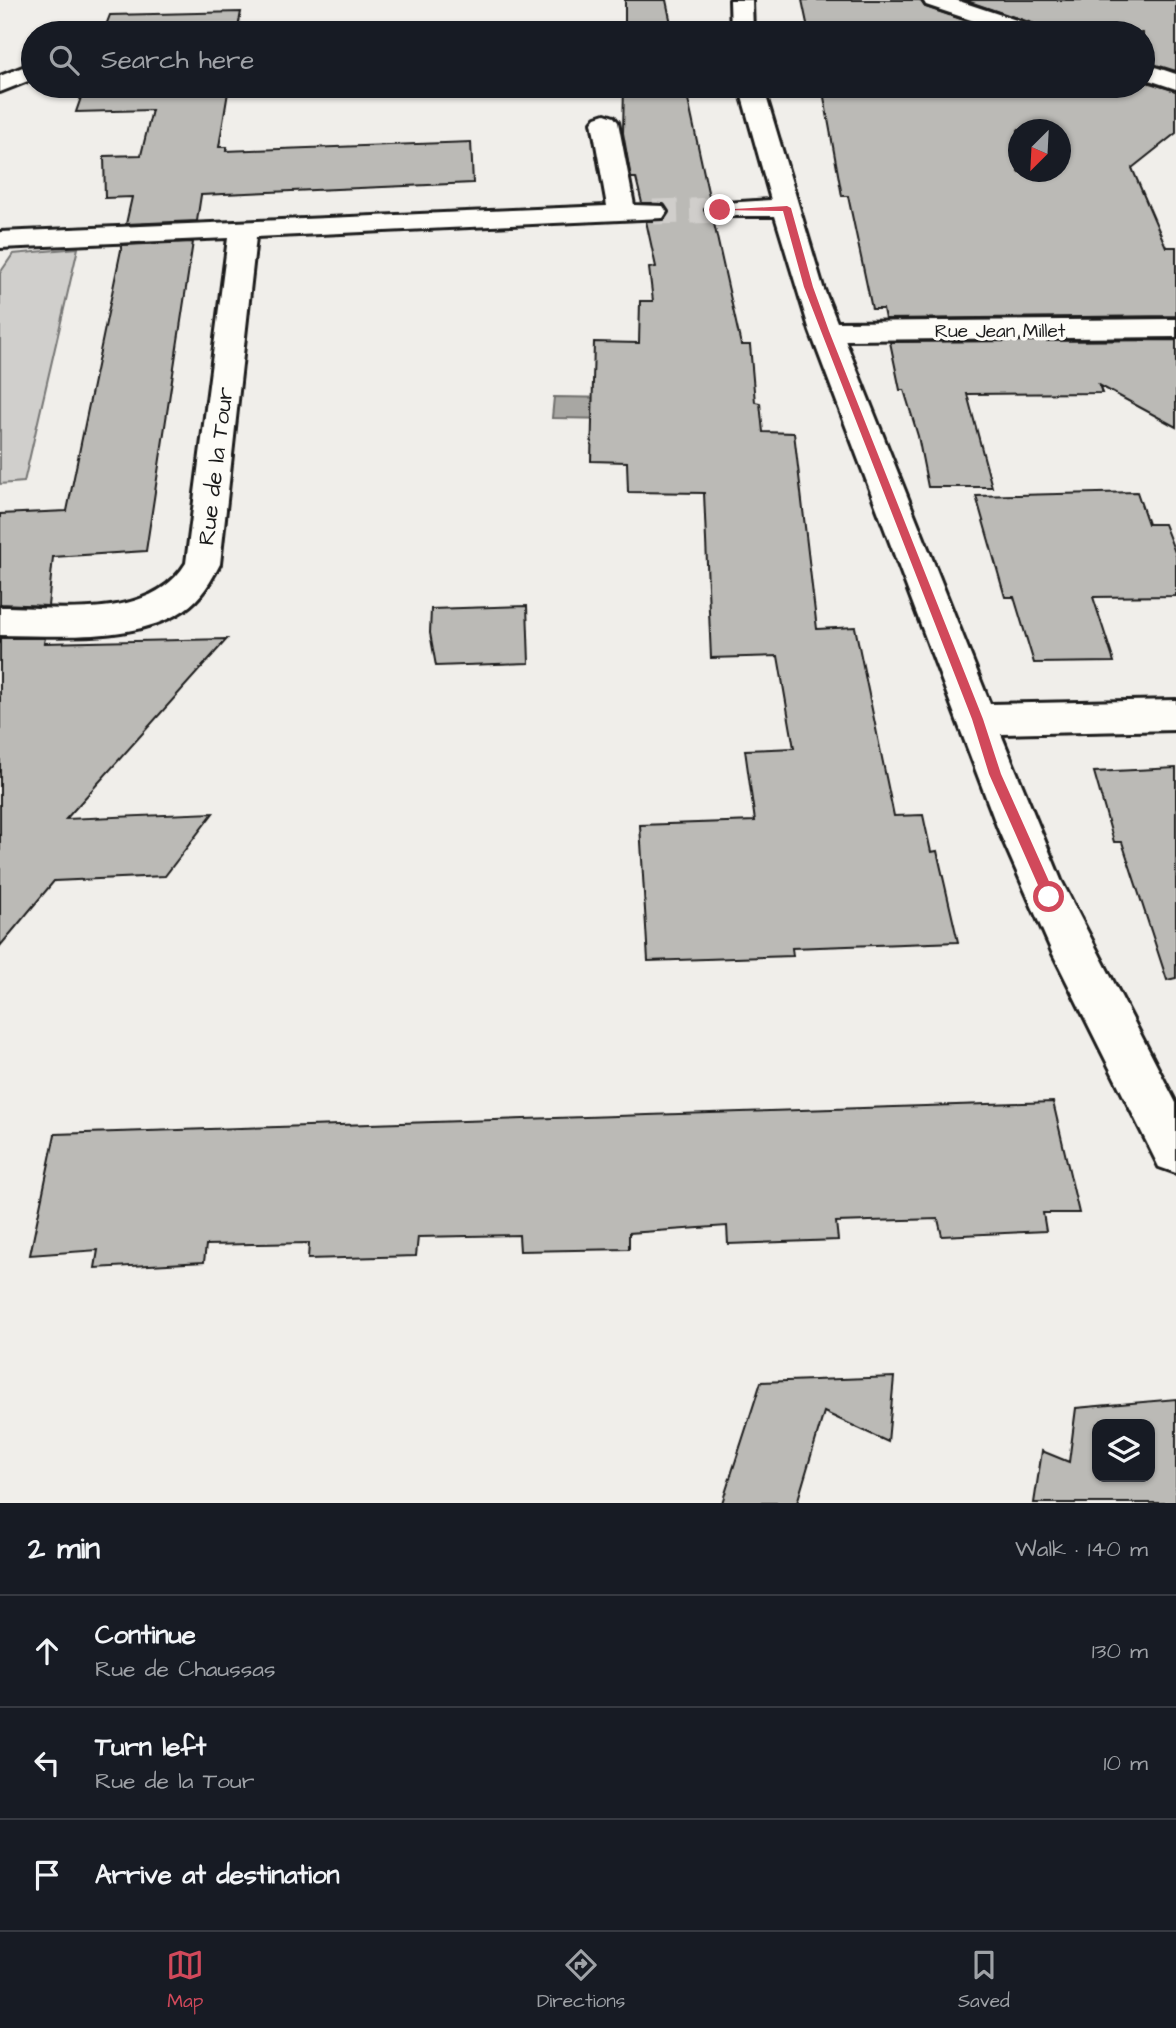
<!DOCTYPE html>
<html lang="en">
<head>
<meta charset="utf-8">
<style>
  body { margin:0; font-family:"Architects Daughter",sans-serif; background:#20242c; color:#f1f3f6 }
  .controls { position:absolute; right:21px; bottom:21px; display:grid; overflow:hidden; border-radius:14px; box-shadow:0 2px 5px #0004 }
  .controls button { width:63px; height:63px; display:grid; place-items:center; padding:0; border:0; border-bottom:2px solid #363941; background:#171b24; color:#f1f3f6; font:35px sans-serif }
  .compass { position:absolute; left:1008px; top:119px; width:63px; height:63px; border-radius:50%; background:#171b24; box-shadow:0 2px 5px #0004; rotate:204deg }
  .stop { position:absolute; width:21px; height:21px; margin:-16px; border:5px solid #d1495b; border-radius:50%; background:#fff }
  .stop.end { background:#d1495b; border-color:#fff; box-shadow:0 2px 7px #0008 }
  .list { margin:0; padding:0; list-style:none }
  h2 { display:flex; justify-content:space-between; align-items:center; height:91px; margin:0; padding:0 28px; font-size:30px }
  h2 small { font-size:23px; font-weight:400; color:#9ea1a6 }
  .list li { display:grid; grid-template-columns:46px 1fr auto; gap:21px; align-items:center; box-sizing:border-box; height:112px; padding:0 28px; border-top:2px solid #363941 }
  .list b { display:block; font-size:26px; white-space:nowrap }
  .list p { margin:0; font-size:23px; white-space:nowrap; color:#9ea1a6 }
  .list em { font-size:23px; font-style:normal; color:#9ea1a6 }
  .icon { flex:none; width:38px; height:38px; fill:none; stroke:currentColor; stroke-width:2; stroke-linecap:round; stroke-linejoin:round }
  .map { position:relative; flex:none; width:1176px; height:1503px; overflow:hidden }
  .search { position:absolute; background:#171b24; box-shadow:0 2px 5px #0004; left:21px; right:21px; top:21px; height:77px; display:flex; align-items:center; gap:18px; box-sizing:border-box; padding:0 24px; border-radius:38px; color:#9ea1a6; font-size:26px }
  .sheet { height:427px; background:#171b24 }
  nav { display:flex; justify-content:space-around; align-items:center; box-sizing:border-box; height:98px; border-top:2px solid #363941; background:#171b24; font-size:19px; color:#9ea1a6 }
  nav a { display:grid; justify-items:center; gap:4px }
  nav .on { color:#d1495b }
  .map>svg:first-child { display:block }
  .green { fill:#d0cfcc; stroke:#767674; stroke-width:2 }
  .water { fill:#a8a7a3; stroke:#706f6d; stroke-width:2 }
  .building { fill:#bbbab6; stroke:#1c1c1c; stroke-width:2; fill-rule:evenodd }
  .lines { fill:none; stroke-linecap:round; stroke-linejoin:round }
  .minor-tunnel { stroke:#d0cecb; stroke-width:25; stroke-dasharray:25 12; stroke-linecap:butt }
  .minor-casing { stroke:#1c1c1c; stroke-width:6 }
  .minor { fill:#fdfcf7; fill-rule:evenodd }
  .route { fill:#d1495b }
  .labels { text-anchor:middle; stroke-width:7; stroke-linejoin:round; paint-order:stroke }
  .far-street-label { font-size:19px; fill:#1c1c1c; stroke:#fdfcf7 }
  .street-label { font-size:23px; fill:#1c1c1c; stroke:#fdfcf7 }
</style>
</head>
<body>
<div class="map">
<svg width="1176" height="1503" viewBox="0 0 1176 1503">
  <rect width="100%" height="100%" fill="#f0eeea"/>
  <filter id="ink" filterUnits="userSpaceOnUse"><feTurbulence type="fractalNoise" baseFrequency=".0143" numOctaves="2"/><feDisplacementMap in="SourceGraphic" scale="14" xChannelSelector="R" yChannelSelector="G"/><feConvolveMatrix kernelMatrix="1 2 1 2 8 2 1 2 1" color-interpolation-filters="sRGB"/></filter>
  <g filter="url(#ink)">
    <path class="green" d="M78,248l-54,234 -24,2v-211l13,-19z"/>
    <path class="water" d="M554,397l65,1v21l-67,-1z"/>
    <path class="building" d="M625,0h41l7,33h-48z
      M802,0h118l5,7 77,26h-193z
      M964,0h212v71l-33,-10v-28h-96l-6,-7z
      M241,12l-4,21h-134l7,-18z
      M1143,81l33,10v42l-44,35 34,79h10v69l-291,3 -2,-10h-11l-24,-113h-6l-20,-110h321zM1018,130h42v42h-42z
      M85,86h144l-10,61h8l-1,4 245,-9 2,41 -272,12 -4,26 -71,3 6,-27 -27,1 -1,-42 37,-1 11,-45 -76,2z
      M624,86h61l25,115 -6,10 9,8 28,126h9l5,57 5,1 3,29 31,1 23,196 38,-2 39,189 29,-1 8,37 6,-1 21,91 -166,6 1,8 -145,5 -8,-136 115,-4 -10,-71 49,-2 -16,-92 -67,2 -7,-165 -76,-1 -1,-30 -36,-1 3,-119 45,1 1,-42h13l-4,-33 7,-1 -10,-46h17l6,-8 -6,-10h-21l-6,-25h-5l-8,-45z
      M193,242l-47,309 -93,6 -5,49 -48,-2v-90l67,-3 55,-266z
      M1176,340v87l-77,-42 3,8 -135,1 25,93h-64l-10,-51 -14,-46h-4l-10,-48z
      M1137,492l11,32h16l12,31v41l-83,1 21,65 -80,1 -20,-66h-9l-29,-101z
      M527,606l2,57 -93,3 -6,-33 1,-24z
      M0,638h45l-1,5 183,-4 -161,180 147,-6 -48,63 -111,5 -54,65z
      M1176,768v210l-9,2 -45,-138h-8l-20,-70z
      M1053,1102l26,111h-36l3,18 -104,5 -4,-17 -102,3 2,18 -110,4 -1,-18 -98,7v16l-109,2 -1,-16 -101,2 -2,19 -108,3 1,-16 -103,2 -2,17 -109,6 3,-18 -68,5 25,-121z
      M894,1377l-6,65 -64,-30 -27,91h-75l39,-121z
      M1176,1399v104h-142l8,-52 27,11 7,-54zM1097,1424h53v53h-53z"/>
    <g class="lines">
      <path class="minor-tunnel" d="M653,212l67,-2"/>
      <defs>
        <path id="minor" d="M730,0h22l1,33h-22z
          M923,0h33l84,28 4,5h-34l-84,-28z
          M33,63v16l-33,13v-16z
          M1143,63l33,11v15l-33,-11z
          M739,86h24l60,201 14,35 339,-3v18l-331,3 145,364 186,-4v30l-175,4 60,146 115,223v70l-17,-6 -107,-215 -54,-123 -188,-498 -35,-115h-65l-4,-6 4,-6 61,-4z
          M605,114l9,3 4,5 16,83 29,1 4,6 -4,6 -407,19 -36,327c-9,17 -19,35 -36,46 -51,33 -126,25 -184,25v-28c60,0 150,15 186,-44l42,-325 -228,10v-16l607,-26 -15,-84 4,-5z"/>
      </defs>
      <use href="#minor" class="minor-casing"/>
      <use href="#minor" class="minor"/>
    </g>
  </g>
  <path class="route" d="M787,206l4,2 22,79 16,44 154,388 18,55 55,123 -2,4h-9l-56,-127 -17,-55 -151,-388 -17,-44 -21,-76 -67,-1z"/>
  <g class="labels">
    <g class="far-street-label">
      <text x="1000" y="337">Rue Jean Millet</text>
    </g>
    <g class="street-label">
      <text transform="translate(215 466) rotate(-83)" y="8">Rue de la Tour</text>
    </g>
  </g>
</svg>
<div class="controls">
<button><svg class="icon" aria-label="layers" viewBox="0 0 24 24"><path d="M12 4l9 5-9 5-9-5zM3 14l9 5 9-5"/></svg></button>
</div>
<svg class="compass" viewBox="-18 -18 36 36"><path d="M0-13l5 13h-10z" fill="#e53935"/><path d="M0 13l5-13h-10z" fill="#9ea1a6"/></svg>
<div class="stop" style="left:1049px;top:897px"></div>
<div class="stop end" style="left:720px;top:210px"></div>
<div class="search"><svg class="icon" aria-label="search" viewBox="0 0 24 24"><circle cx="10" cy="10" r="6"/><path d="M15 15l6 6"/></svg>Search here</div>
</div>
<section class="sheet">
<h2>2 min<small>Walk · 140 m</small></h2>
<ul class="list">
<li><svg class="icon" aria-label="ahead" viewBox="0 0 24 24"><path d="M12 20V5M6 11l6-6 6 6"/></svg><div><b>Continue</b><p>Rue de Chaussas</p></div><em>130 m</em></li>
<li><svg class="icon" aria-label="left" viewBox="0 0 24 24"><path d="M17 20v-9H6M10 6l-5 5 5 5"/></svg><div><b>Turn left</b><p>Rue de la Tour</p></div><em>10 m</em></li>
<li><svg class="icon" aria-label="arrive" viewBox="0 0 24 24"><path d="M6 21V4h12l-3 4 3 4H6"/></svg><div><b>Arrive at destination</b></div></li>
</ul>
</section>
<nav>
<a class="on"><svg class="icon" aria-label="map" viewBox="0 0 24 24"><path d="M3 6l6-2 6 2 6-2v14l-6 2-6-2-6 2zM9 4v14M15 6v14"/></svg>Map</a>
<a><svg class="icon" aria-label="directions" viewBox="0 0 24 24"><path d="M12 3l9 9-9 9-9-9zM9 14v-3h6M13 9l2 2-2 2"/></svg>Directions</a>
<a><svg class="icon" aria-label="saved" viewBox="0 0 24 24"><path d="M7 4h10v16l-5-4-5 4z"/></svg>Saved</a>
</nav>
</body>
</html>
